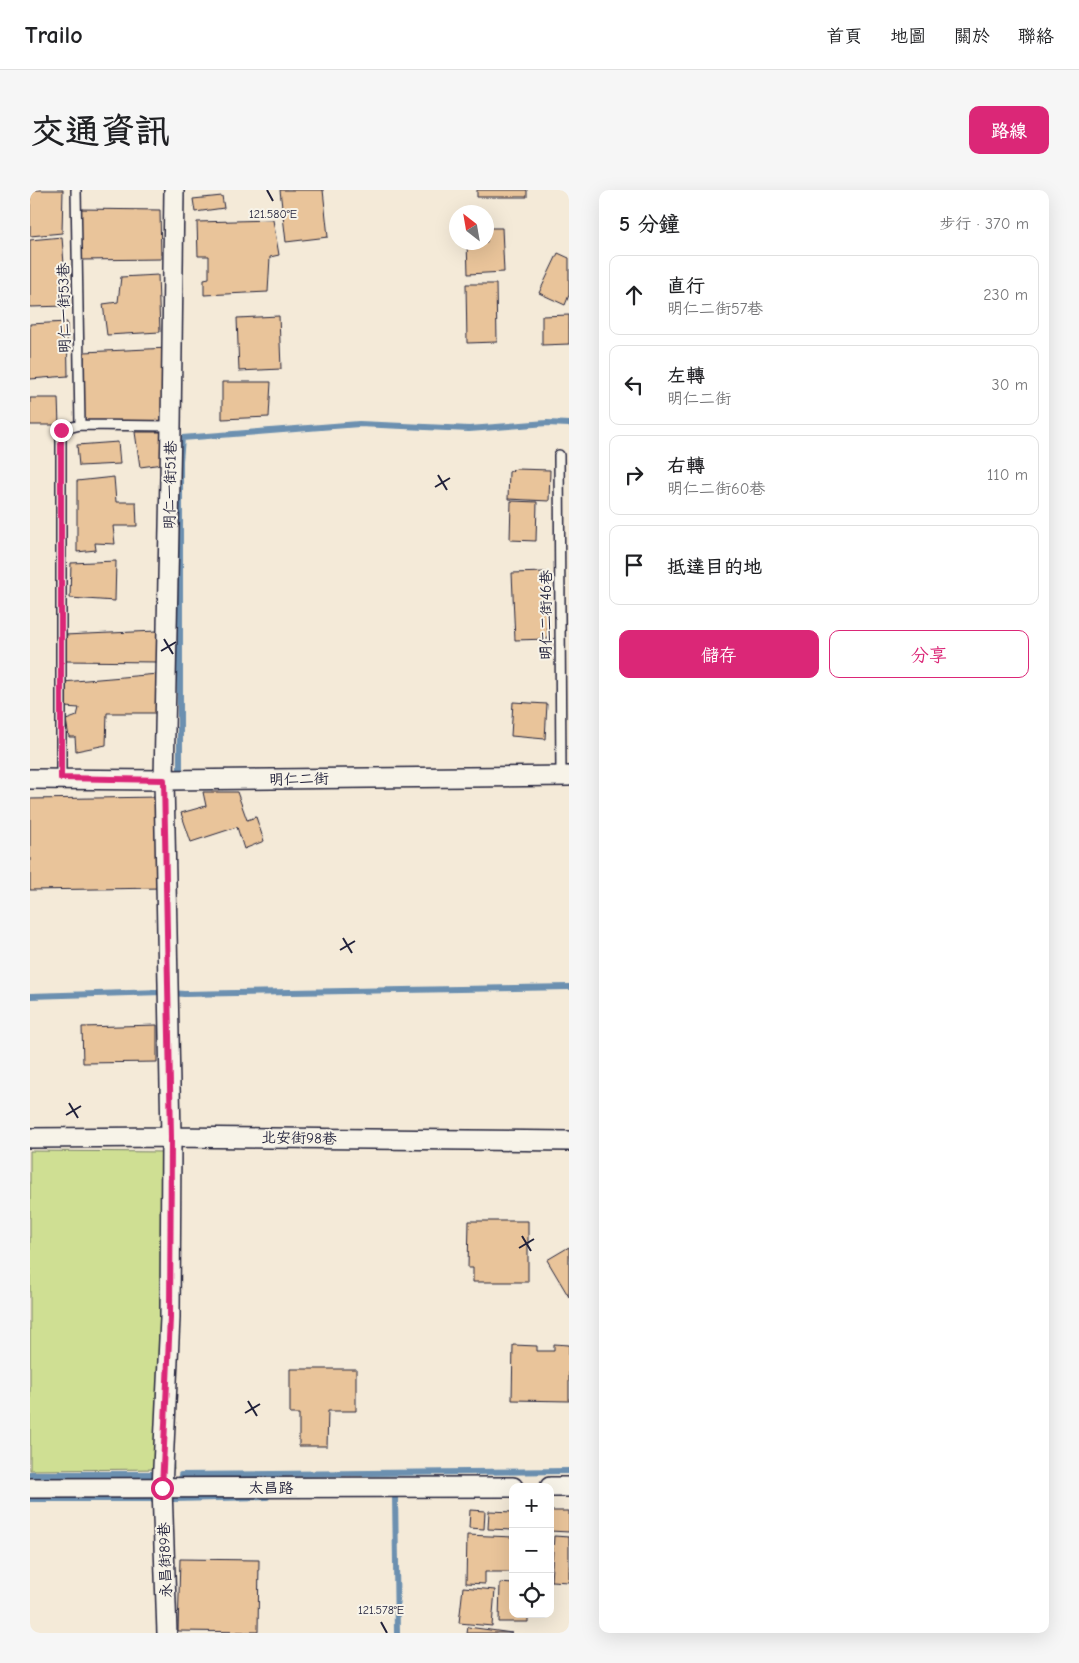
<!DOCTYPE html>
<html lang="zh-TW">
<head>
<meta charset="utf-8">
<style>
  body { margin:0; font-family:"Comic Neue","LXGW WenKai TC",sans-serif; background:#f6f6f6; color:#202124 }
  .controls { position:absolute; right:15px; bottom:15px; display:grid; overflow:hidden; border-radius:10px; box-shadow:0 5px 20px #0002 }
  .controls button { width:45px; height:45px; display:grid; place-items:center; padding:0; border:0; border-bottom:1px solid #e0e0e0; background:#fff; color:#202124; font:25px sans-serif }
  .compass { position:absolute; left:419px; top:15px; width:45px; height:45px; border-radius:50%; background:#fff; box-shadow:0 5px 20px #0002; rotate:329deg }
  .stop { position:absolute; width:15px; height:15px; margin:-11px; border:4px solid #db2777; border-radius:50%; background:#fff }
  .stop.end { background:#db2777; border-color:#fff; box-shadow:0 1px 5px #0008 }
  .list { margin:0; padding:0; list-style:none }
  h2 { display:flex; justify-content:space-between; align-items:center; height:65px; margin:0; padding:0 20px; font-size:21px }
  h2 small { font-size:16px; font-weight:400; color:#757577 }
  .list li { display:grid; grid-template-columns:32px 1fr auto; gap:15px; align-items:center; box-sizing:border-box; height:80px; margin:0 10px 10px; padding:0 10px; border:1px solid #e0e0e0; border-radius:10px }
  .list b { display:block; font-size:19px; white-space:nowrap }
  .list p { margin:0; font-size:16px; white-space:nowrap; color:#757577 }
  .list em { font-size:16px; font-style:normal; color:#757577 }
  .actions { display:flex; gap:10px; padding:15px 20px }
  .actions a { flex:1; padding:11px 0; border:1px solid #db2777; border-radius:10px; text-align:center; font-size:18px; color:#db2777 }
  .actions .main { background:#db2777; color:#fff }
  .icon { flex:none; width:28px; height:28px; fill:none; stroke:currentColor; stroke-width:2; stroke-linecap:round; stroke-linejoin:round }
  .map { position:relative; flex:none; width:539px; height:1443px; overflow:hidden; border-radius:10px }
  header { display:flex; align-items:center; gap:30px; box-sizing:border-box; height:70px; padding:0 25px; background:#fff; border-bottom:1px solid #e0e0e0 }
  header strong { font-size:24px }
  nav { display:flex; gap:28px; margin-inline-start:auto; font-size:18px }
  .intro { display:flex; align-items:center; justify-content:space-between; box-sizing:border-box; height:120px; padding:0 30px }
  h1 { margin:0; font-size:35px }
  .button { padding:12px 22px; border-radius:10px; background:#db2777; color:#fff; font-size:18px; font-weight:700 }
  main { display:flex; gap:30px; padding:0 30px }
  aside { flex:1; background:#fff; border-radius:10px; box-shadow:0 5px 20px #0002 }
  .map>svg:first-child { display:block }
  .green { fill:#cfdf93; stroke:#788067 }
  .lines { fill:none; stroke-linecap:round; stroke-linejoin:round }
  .stream { stroke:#6c90b0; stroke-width:6 }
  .building { fill:#e9c49a; stroke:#22223b }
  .lane-casing { stroke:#22223b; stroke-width:12 }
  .street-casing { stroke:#22223b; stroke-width:22 }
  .lane { stroke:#f7f3e8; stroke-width:9 }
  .street { stroke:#f7f3e8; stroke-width:19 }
  .route { stroke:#db2777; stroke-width:6 }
  .ticks { fill:none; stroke:#22223b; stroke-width:2 }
  .labels { text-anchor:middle; stroke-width:4; stroke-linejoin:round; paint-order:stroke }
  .street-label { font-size:15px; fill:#22223b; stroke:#f7f3e8 }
  .ticks-label { font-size:12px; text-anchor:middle; fill:#22223b; stroke:#f7f3e8; stroke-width:4; stroke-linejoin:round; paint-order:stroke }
</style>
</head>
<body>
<header>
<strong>Trailo</strong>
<nav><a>首頁</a><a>地圖</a><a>關於</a><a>聯絡</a></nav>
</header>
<div class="intro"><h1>交通資訊</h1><a class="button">路線</a></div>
<main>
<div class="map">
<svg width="539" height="1443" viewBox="0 0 539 1443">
  <rect width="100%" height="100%" fill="#f4ead8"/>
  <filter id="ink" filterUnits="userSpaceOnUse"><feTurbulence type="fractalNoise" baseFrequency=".02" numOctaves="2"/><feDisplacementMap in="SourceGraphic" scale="10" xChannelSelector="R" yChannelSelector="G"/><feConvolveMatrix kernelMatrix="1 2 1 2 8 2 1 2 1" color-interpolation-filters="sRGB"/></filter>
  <g filter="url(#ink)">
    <path class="green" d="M0,961l138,1 -3,179 9,138 -144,1z"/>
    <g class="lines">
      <path class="stream" d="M150,589v-318l2,-23 177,-14 110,5 78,-6 22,1
        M0,806l132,-4 22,2 385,-7
        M0,1284h123
        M151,1285l388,-4
        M0,1309h120
        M143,1309l94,-2
        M367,1443l-2,-139h5"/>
    </g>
    <path class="building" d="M0,0h33l-1,43 -32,3z
      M250,0h43l5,47 -42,5z
      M447,0h50v7h-50z
      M192,6l2,12 -29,4 -2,-13z
      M50,19l80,1 1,49 -81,1z
      M243,30l6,35 -9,2 -2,35 -64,3v-16l5,-1v-22h-11l-1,-34z
      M457,38h15l2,44 -36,2 -1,-32h20z
      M32,47l5,69 -37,1v-67z
      M528,63l11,5v37l-4,10 -26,-12z
      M128,85l2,57 -53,3 -4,-31 15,-2 3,-25z
      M436,94h30l1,58 -30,1z
      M539,125v29l-27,1v-29z
      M249,126l2,53 -42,2 -2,-53z
      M37,132l1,54 -38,3v-55z
      M139,158l-7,74 -80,1 2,-71z
      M192,192h49l-2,35 -47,2z
      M0,208h28l1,27h-29z
      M105,242h26l2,32 -23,3z
      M88,252l2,22 -41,2 -2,-21z
      M486,279l34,1 -1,31 -41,-2 1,-27z
      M84,287l2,25h20l1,24h-24l2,18 -20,-1 1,7 -19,2v-71z
      M481,311l26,1 -1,39 -26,-1z
      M86,371l-1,40 -45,-3 1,-35z
      M516,382l2,67 -33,1 -3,-67z
      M127,441v31l-93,-1v-26z
      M128,484l4,39h-55l-1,32 -30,6 -1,-14h-6l-3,-17 11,-4 2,-8 -14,-1 -2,-25z
      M483,512l34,2 -2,35 -34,-3z
      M173,602h34l10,28 9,-3 8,24 -20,8 -7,-22 -46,15 -10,-29 25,-7z
      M130,607l2,91 -132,2v-91z
      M127,835v37l-74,1 -1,-36z
      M439,1031h59v61h-55v-14h-5z
      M539,1057v50l-22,-37z
      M524,1154l15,1v56l-57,-1 1,-55 24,1v5h17z
      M260,1179h66v42h-28l-1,35h-28v-32h-9z
      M440,1320l15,1 -1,18 -15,-1z
      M459,1321l24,1v18l-25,-1z
      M520,1321h19v21l-19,-1z
      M437,1345l46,2v35h-28v12l-19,-1z
      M524,1346l15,1v45l-18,-1z
      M150,1369l79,1 -1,72 -80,-1z
      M470,1393l13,1v30h15v8h-29z
      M433,1397l32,3 -3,36 -33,-3z
      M438,1437l44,6h-45z"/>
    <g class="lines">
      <defs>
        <path id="lane" d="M46,0l4,235
          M529,265l2,321
          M31,588v-348l19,-5 91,1"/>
        <path id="street" d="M0,589l134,1 405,-4
          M0,948l141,-1 398,4
          M520,1297h19
          M0,1298l483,-1
          M137,1443l-5,-145 8,-170 1,-181 -7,-357 7,-354 3,-236"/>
      </defs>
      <use href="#lane" class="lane-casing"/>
      <use href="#street" class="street-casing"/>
      <use href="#lane" class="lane"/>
      <use href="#street" class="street"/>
    </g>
  </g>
  <g class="lines" filter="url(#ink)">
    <path class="route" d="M31,240v348l103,2 7,357 -1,181 -8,170"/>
  </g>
  <path class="ticks" d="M237,0l6,11M408,285l9,15M405,297l15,-9M134,449l9,15M131,461l15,-9M313,748l9,15M310,760l15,-9M39,913l9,15M36,925l15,-9M492,1046l9,15M489,1058l15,-9M218,1211l9,15M215,1223l15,-9M351,1432l6,11"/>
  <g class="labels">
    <g class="street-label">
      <text transform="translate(34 118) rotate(-91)" y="5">明仁一街53巷</text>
      <text transform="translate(140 295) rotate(-89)" y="5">明仁一街51巷</text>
      <text transform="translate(516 425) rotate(-90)" y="5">明仁二街46巷</text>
      <text transform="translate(269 589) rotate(-1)" y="5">明仁二街</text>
      <text transform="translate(269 948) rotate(1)" y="5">北安街98巷</text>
      <text x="241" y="1303">太昌路</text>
      <text transform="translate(135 1370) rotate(-92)" y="5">永昌街89巷</text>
    </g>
  </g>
  <g class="ticks-label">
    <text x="243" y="28">121.580°E</text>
    <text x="351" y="1424">121.578°E</text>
  </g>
</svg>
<div class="controls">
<button>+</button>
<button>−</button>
<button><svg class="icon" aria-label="locate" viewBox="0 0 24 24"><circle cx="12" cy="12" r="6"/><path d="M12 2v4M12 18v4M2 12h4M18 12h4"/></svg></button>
</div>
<svg class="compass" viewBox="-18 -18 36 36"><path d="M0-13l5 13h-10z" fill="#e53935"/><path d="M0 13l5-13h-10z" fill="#757577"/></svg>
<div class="stop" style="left:132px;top:1298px"></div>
<div class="stop end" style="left:31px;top:240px"></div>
</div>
<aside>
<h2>5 分鐘<small>步行 · 370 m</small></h2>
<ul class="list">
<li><svg class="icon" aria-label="ahead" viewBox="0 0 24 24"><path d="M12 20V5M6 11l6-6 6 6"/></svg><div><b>直行</b><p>明仁二街57巷</p></div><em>230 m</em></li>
<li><svg class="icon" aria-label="left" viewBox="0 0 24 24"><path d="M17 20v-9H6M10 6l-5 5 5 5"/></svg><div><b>左轉</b><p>明仁二街</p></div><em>30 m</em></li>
<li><svg class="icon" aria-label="right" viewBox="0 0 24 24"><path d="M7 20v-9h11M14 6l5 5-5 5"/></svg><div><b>右轉</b><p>明仁二街60巷</p></div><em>110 m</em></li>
<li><svg class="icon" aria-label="arrive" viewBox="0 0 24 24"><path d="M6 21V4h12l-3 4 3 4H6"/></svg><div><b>抵達目的地</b></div></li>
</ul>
<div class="actions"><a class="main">儲存</a><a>分享</a></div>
</aside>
</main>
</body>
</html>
